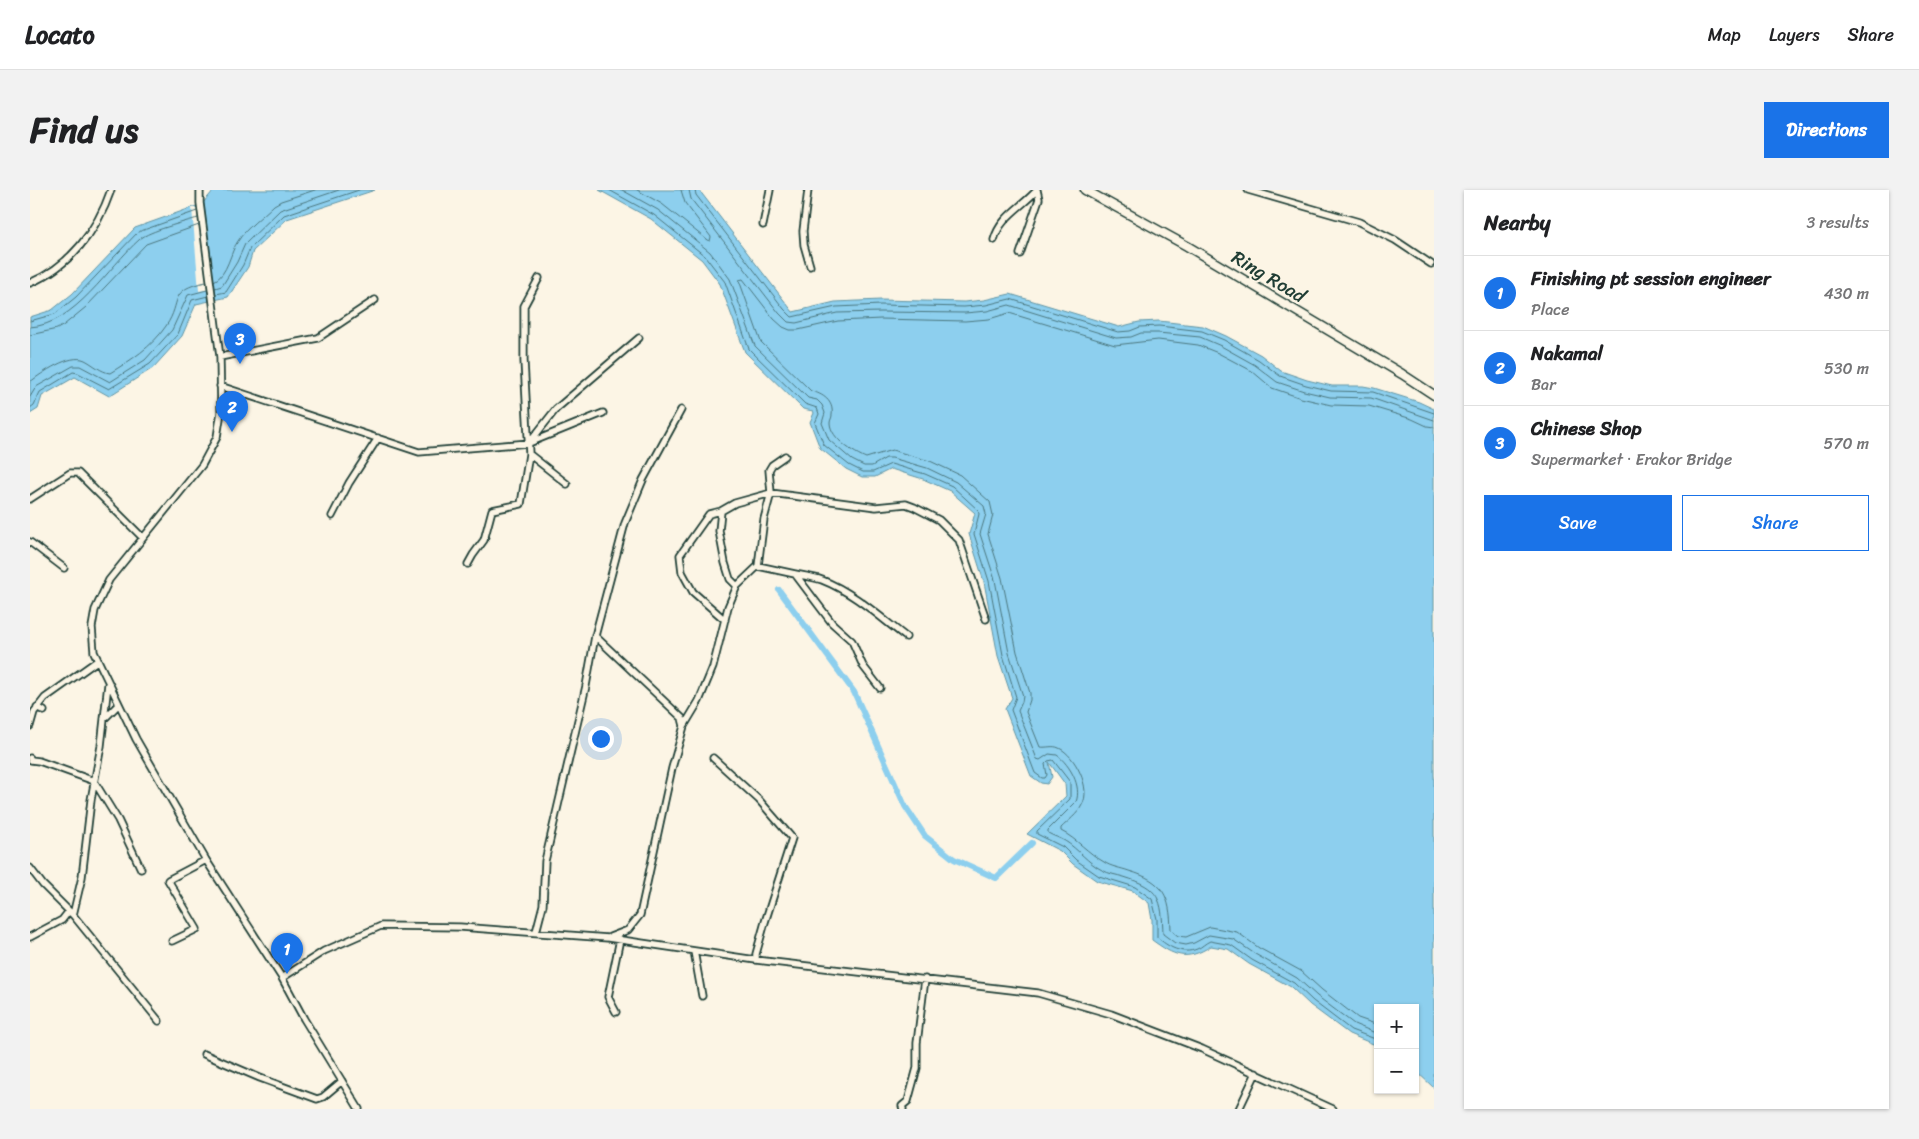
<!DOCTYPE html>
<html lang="en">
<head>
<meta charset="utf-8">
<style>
  body { margin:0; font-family:Sriracha,sans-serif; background:#f2f2f2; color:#202124 }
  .controls { position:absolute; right:15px; bottom:15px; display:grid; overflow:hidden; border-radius:0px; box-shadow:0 1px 4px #0004 }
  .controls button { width:45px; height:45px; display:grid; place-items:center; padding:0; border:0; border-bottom:1px solid #e0e0e0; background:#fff; color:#202124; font:25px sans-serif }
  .you { position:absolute; left:570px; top:548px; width:18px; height:18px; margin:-12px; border:4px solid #fff; border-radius:50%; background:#1a73e8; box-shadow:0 0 0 8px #1a73e833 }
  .badge { display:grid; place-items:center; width:32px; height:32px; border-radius:50%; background:#1a73e8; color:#fff; font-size:16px; font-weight:700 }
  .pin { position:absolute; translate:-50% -41px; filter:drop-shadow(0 1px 2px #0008) }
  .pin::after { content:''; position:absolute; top:26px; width:18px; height:15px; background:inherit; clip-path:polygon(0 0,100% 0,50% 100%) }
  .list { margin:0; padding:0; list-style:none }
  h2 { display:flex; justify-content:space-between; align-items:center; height:65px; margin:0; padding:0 20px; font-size:21px }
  h2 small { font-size:16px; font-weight:400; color:#757577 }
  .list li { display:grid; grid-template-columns:32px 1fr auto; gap:15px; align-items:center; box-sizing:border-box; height:75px; padding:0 20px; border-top:1px solid #e0e0e0 }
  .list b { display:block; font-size:19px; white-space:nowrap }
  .list p { margin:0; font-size:16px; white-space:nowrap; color:#757577 }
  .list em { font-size:16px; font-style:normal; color:#757577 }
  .actions { display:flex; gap:10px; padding:15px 20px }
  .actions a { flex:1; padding:11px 0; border:1px solid #1a73e8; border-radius:0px; text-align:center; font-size:18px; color:#1a73e8 }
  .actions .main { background:#1a73e8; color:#fff }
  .map { position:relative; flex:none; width:1404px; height:919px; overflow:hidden; border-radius:0px }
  header { display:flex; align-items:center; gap:30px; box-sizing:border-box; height:70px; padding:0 25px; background:#fff; border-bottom:1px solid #e0e0e0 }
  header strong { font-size:24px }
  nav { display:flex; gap:28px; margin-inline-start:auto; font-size:18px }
  .intro { display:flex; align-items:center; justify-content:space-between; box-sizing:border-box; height:120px; padding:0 30px }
  h1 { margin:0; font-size:35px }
  .button { padding:12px 22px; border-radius:0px; background:#1a73e8; color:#fff; font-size:18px; font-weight:700 }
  main { display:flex; gap:30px; padding:0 30px }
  aside { flex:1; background:#fff; border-radius:0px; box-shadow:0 1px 4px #0004 }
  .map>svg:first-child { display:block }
  .water { fill:#8dcfee; stroke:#6195a4 }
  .pier { fill:#fcf5e5 }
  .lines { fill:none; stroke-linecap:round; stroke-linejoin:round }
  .shore { stroke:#4b777e; stroke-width:1 }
  .canal { stroke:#8dcfee; stroke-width:6 }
  .minor-casing { stroke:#1f3d34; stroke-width:9 }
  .secondary-casing { stroke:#1f3d34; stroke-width:11 }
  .minor { stroke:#fcf5e5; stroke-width:5.5 }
  .secondary { stroke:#fcf5e5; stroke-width:8 }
  .labels { text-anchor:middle; stroke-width:4.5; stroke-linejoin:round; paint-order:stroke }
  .street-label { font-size:19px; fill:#1f3d34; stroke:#fcf5e5 }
</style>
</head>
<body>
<header>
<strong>Locato</strong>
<nav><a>Map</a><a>Layers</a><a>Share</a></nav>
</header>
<div class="intro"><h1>Find us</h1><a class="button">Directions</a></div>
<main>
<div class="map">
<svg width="1404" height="919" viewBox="0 0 1404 919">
  <rect width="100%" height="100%" fill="#fcf5e5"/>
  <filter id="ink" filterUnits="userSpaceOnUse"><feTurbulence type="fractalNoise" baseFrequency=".02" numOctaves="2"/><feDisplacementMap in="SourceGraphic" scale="10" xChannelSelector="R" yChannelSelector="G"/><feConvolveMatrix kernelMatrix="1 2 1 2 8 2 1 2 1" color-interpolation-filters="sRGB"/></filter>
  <g filter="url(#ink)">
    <path class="water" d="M184,0h161l-88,29 -34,32 -5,16 -20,30 -32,7 -14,32 -29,32 -44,28 -34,-19 -33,19 -4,13 -8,5v-97l22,-7 20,-16 63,-66 67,-24z
      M569,0h100l94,122 42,-10 46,-2 83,2 20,-2 26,-6 109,33 20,-5 20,-1 44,5 23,10 35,19 20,16 26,9 25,6h31l11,2 45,14 15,7v679l-19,-18v-62h-37v38l-29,-12 -39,-29 -19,-18 -42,-23 -21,-15 -17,-3c-25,16 -37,10 -59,-6v-20l-3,-17 -16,-12 -36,-10 -24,-17 -13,-13 -33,-17 39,-38 -1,-12 -16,-22 3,15 -5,7 -6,-1 -10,-7 -26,-67 7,-11 -14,-42 -14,-74 -15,-48 6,-21 -25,-22 -27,-12 -32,-10 -16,8h-13l-16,-8 -26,-21 -10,-26 4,-9 -1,-2 -10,-2 -58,-57 -25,-68 -18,-24 -51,-41z"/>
    <path class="pier" d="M174,17l8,82 -13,2 -7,-83z"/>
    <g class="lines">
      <path class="shore" d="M579,0l45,25 51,41 20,26 24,67 56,55 12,4 2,6 -4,9 9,22 25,20 14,7h10l18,-8 34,10 27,12 26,24 1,4 -5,20 15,47 14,74 13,42 -5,13 24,63 7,5h3l2,-3 -2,-11 3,-3 5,-1 17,22v17l-33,32v3l26,13 13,13 23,16 36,11 17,12 5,20v18c11,10 25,18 40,12 5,-2 8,-6 13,-8l21,4 21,15 42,23 19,18 38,29 27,10
        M592,0l36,20 52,42 20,27 25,67 53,52 9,2 5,5 3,8 -3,10 7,17 23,20 12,6h8l14,-8h6l35,10 29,14 28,24 2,8 -6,20 15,46 14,73 14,43 -1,6 -4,9 19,48 3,1 9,-6 8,1c13,10 25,31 19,47l-28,28v3c5,3 12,5 17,8 13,8 23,22 37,29 7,4 15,5 22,7 36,11 38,22 39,57l12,9 11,2 8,-2 15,-8 24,4 22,15 42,24 20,18 37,28 24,10
        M607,0l25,14 45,36 3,1 1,-4 -26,-34 -4,-13
        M659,0l2,9 88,114 9,9 8,1 41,-10 44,-1 84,1 22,-2 22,-6 107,33 15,-1 10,-4h17l42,4 21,9 34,19 22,17 27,9 26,6 41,1 63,22
        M665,0l1,5 88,114 8,8 44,-10 45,-2 83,2 22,-2 24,-6 108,33 12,-1 10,-4 19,-1 43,5 22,9 35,20 21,16 26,9 25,6 42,1 61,21
        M184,91c14,-6 16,-29 24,-40 8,-13 25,-25 36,-36l7,-4 34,-11
        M185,98l7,-2 15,-24 8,-18 35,-34 59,-20
        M186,104l10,-2 17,-27 7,-17 34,-33 75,-25
        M0,131l25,-7 21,-17 62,-65 59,-21
        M0,137c45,-2 78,-60 110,-88 9,-8 44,-17 58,-21
        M0,145l27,-6 7,-4 22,-18 60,-63 53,-19
        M0,192c12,-9 40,-29 55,-22 8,4 16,12 25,13 21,-13 42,-26 56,-47 17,-25 1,-36 40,-44
        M0,207l6,-10 37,-21h7l30,16 35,-22 27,-30 16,-35 19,-5
        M0,218l4,-3 6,-13 33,-20 5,1 31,16 41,-25 28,-30 14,-34 16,-4
        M1348,835l-20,-7 -36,-28 -21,-19 -42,-23 -22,-16 -27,-5 -24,10 -8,-1 -7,-6c-1,-34 -7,-49 -42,-59 -8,-3 -18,-4 -25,-9 -16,-9 -27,-23 -43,-31v-3c7,-7 17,-14 21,-23 10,-16 -7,-50 -23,-57 -6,-3 -12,0 -19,-1l-14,-35 4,-12v-7l-13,-41 -15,-74 -14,-44 5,-19 -3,-13 -30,-27 -30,-14 -38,-11 -26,8c-12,-5 -35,-19 -36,-35 0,-3 2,-5 2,-8 2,-14 -9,-21 -21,-24l-50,-49 -22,-62 4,-1 31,40 9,8 7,3h8l40,-9 43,-2 84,2 24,-2 20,-6 106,32 43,-5 40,5 20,8 34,18 20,17 29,10 30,7 38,1 43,13 15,7 7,1"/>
      <path class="canal" d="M749,400l75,102 51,114 20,30 29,23 42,19 36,-35"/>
      <defs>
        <path id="minor" d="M170,0v13l20,154 1,55 -4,25 -15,28 -93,115 -14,30 -3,17 2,25 42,87 70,121 76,118 22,41 55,90
          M778,0l-5,41 1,14 6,21
          M1218,0l111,32 36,18 36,24
          M733,35l7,-35
          M964,50c6,-23 28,-33 43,-50
          M990,64l19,-55 -2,-9
          M0,93c40,-17 67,-52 81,-93
          M190,167l98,-19 57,-38
          M190,196l199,66 110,-9 74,-30
          M500,252l26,-33 83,-71
          M499,264l38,30
          M0,309l40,-26h8l65,65
          M691,321l-12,3 -29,41 2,17 11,20 32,28
          M302,326l17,-33 29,-45
          M0,352l34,26
          M438,374l5,-9 11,-15 8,-30 29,-6 8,-50 -5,-93v-55l15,-28
          M728,376l37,8 37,49 20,18 11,25 17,22
          M765,384c9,2 18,3 27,6 31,12 58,37 84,57
          M707,396l21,-20 6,-47 7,-26 -2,-23 3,-5 13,-9
          M565,446l87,82 2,8 -12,42 -32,147 -12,15 -18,7
          M78,494l-7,62 -10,54 -9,77 -9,38 86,106
          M7,517l7,4
          M74,529l14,-14
          M0,536l4,-14 11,-14 52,-37
          M654,536l15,-25 14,-34 15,-60 9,-21 -7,-7 -5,-16 -6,-32 2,-20 14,-8 36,-10 105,14 30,-3 8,3 25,13 20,20 27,79
          M0,568l1,2 8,1 55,20 24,39 23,49
          M683,568l46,42 33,38 -27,84 -9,32v6
          M0,678l13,17 30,30
          M506,742l7,-27 2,-44 41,-175 9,-50 30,-113 18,-43 38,-70
          M0,747l32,-17 7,-9
          M142,751l25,-12 -29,-49 38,-20
          M664,761l8,45
          M252,788l42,-27 57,-25 79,1 148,11 148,22 282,33 73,21 91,35 131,60
          M586,822l-8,-15 12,-58
          M174,864l56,24 57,21 6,-2 19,-16
          M873,919l-1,-3 6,-5 9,-33v-25l8,-64
          M1209,919l17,-36"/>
        <path id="secondary" d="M1055,0l102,56 215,128 32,21"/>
      </defs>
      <use href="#minor" class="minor-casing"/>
      <use href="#secondary" class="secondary-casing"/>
      <use href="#minor" class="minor"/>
      <use href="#secondary" class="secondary"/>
    </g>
  </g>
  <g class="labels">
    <g class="street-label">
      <text transform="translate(1239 86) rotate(31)" y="7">Ring Road</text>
    </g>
  </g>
</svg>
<div class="controls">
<button>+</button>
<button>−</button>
</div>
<div class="you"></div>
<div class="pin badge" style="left:257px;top:784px">1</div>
<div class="pin badge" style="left:202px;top:242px">2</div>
<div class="pin badge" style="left:210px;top:174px">3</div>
</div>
<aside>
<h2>Nearby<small>3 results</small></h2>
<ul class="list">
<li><span class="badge">1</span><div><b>Finishing pt session engineer</b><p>Place</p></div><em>430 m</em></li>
<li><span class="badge">2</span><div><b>Nakamal</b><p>Bar</p></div><em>530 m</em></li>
<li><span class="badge">3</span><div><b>Chinese Shop</b><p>Supermarket · Erakor Bridge</p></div><em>570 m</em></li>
</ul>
<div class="actions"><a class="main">Save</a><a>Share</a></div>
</aside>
</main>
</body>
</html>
